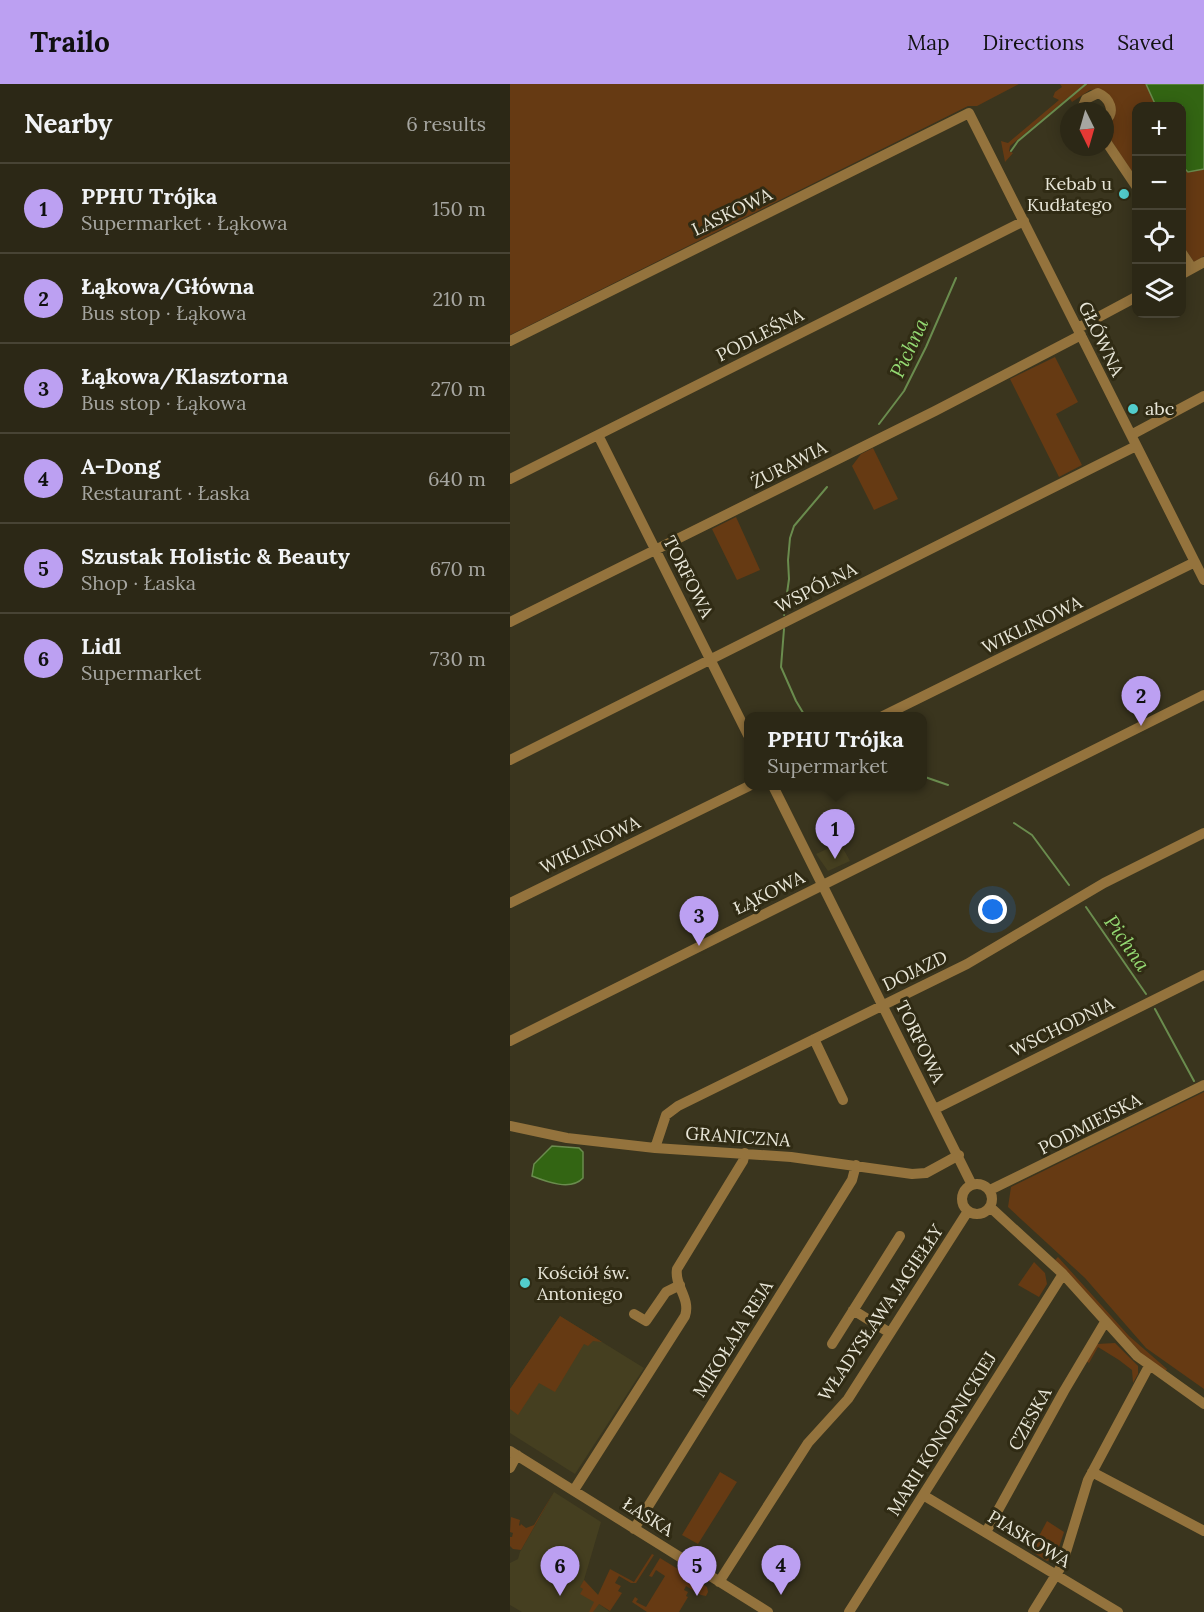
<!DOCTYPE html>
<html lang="en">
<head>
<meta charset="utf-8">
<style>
  body { margin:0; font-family:Lora,serif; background:#383423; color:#f1f3f6 }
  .controls { position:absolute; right:18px; top:18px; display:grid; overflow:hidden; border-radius:12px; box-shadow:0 3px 15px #0003 }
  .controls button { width:54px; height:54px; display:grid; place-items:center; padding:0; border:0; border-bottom:2px solid #484435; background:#2c2816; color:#f1f3f6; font:30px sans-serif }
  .compass { position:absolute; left:550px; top:18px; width:54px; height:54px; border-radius:50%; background:#2c2816; box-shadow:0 3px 15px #0003; rotate:175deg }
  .you { position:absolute; left:483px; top:826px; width:21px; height:21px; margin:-15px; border:4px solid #fff; border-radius:50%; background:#1a73e8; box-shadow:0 0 0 9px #1a73e833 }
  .badge { display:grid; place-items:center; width:39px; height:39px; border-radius:50%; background:#bca0f2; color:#111; font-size:20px; font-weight:700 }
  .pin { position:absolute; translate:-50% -50px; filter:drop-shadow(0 2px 3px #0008) }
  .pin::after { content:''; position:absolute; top:32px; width:21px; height:18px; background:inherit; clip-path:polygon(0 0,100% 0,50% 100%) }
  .popup { position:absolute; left:234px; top:628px; width:183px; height:78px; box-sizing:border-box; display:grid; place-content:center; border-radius:12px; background:#2c2816; filter:drop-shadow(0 2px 4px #0005); font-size:20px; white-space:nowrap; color:#a6a6a1 }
  .popup b { font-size:22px; color:#f1f3f6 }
  .popup::after { content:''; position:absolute; left:50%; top:100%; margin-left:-12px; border:12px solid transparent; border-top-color:#2c2816 }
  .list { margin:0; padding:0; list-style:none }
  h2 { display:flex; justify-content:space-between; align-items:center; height:78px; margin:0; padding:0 24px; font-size:26px }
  h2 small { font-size:20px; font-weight:400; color:#a6a6a1 }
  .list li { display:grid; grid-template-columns:39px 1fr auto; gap:18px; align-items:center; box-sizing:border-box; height:90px; padding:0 24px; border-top:2px solid #484435 }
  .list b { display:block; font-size:22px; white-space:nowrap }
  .list p { margin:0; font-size:20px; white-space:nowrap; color:#a6a6a1 }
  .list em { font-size:20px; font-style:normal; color:#a6a6a1 }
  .icon { flex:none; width:33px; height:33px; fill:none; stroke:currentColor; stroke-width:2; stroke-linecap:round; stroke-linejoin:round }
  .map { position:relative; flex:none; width:694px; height:1528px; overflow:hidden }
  header { display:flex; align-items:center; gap:36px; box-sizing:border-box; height:84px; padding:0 30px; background:#bca0f2; color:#111 }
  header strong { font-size:28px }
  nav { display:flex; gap:33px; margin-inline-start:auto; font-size:21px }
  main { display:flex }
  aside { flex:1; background:#2c2816 }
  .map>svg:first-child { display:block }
  .built { fill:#453f20 }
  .green { fill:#663a13 }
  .water { fill:#336513; stroke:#6a8c4e; stroke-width:1.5 }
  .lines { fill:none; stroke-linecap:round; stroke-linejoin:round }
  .stream { stroke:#6a8c4e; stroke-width:2 }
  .minor { stroke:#94733d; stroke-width:10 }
  .poi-dot { fill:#52cdcc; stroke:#302b14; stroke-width:2 }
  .labels { text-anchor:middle; stroke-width:6; stroke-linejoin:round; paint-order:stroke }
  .poi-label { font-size:18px; fill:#e9e7d9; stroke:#302b14; text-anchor:start }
  .street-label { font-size:18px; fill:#e9e7d9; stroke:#302b14 }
  .water-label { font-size:20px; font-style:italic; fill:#94d972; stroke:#302b14 }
</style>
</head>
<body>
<header>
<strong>Trailo</strong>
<nav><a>Map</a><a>Directions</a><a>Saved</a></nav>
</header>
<main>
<aside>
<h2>Nearby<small>6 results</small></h2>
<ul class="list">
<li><span class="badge">1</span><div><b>PPHU Trójka</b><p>Supermarket · Łąkowa</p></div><em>150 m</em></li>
<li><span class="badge">2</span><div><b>Łąkowa/Główna</b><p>Bus stop · Łąkowa</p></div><em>210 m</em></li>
<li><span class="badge">3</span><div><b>Łąkowa/Klasztorna</b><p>Bus stop · Łąkowa</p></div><em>270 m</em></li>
<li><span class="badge">4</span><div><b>A-Dong</b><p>Restaurant · Łaska</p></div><em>640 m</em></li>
<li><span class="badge">5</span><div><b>Szustak Holistic &amp; Beauty</b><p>Shop · Łaska</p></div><em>670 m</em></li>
<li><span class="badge">6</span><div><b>Lidl</b><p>Supermarket</p></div><em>730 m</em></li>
</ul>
</aside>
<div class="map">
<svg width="694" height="1528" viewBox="0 0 694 1528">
  <rect width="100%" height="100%" fill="#3a351e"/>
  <path class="built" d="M330,759l10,18 -22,10 -12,-17z
    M50,1232l84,52 -69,106 -65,-41v-44z
    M44,1408l47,30 -17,58 18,19 -3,5 11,8h-88l-12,-7v-42l8,-4 2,-7z"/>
  <path class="green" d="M0,0h509l-42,22h-9l-458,229z
    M550,0h86l10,22h-20v72l-31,-47 1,-7 5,-3 -13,-31h-8l-18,12 -3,-5 -59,49 -1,5 4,2 -8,9 -4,-21 7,2 51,-43 -6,-3 2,-5 7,-5z
    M672,81l6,7 16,-3v87l-10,6 -12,-18z
    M545,273l23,45 -22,12 26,51 -23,12 -49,-98z
    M363,364l25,51 -24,11 -22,-44 9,-12z
    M226,433l24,53 -23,10 -25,-51z
    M694,1008v297l-58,-41 -61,-70 -77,-71 3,-20z
    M548,1173l71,79 38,33 -2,3 -23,-18 -87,-94z
    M524,1178l11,11 2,11 -8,13 -21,-12z
    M50,1232l42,26 -9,-1 -5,5 -4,-2 -29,48 -16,-9 -21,32 -8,-6v-20z
    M605,1259l23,23v8l-5,9 -1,-13 -13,-10 -21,-13 -9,16 -3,-2 11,-17z
    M210,1388l17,10 -39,62 -16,-9z
    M44,1408l-33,58 -8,-1 -3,-3v-9h2l1,-4 -3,-1 1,-15 9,3 -1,5 1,1 1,-2 5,4 8,-3z
    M537,1437l17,11 -9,27 -8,2 -16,-10z
    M142,1470l2,1 -18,28h-5l-12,-7 -4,7 6,3 -3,5 4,2 -12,18 -11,-7 -6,8h-4l5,-10 -14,-8 3,-5 -3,-2 4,-7 14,15 12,-26 24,13z
    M150,1474l47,29 1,5 -2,4 -5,-1 -15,-9 -2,4 4,2 -2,4 2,1 -9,15h-32l-15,-10 3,-5 3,2 -2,3 10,5 19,-31 -9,-6 -4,7 -3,-1z"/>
  <path class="water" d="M636,0h58v85l-16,3 -6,-6v-60h-26z
    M42,1062l27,2 4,4v26c-12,13 -36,4 -51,-2l2,-12z"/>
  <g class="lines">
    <path class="stream" d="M501,67l7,-10 68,-57
      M369,340l25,-33 22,-44 30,-69
      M274,531l5,-36 -1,-19 2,-22 4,-12 33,-39
      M274,545l-3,38 15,34 9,15
      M412,692l26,9
      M504,739l18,12 37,50
      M576,823l60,87
      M645,925l39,72"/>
    <path class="minor" d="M576,27l-3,-5 3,-7 12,-6c12,5 18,19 7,28
      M595,56l31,46
      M672,169l10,15
      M672,190l22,-12
      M568,244l58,-31
      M0,257l459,-228 235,467
      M88,351l150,300
      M621,351l73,-39
      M0,395l514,-258
      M0,538l425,-211 146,-76
      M373,632l312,-154
      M0,676l626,-314
      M263,702l199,399
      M0,819l239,-117
      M304,955l29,61
      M0,957l694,-346
      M425,1025l269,-134
      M0,1042l57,12 88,10 136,9 121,17 14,-1 33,-18
      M145,1064l11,-33 12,-9 289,-142 137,-81 100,-50
      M452 1115a15 15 0 1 1 30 0a15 15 0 1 1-30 0Z
      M480,1106l214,-105
      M480,1123l73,67 74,82 67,48
      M343,1226l37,23
      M124,1230l12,7 20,-29 14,-7
      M322,1260l68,-108
      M0,1367l258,161
      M0,1384l7,-13
      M582,1388l112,59
      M64,1406l111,-174c6,-18 -11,-30 -8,-47l66,-108 2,-8
      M413,1411l195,117
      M124,1445l218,-349 4,-15
      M476,1448l78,-141 41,-69
      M209,1498l89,-139 40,-44 120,-188
      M339,1528l214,-338
      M523,1528l29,-47 26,-85 61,-114"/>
  </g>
  <g class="poi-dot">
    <circle cx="614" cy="110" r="6"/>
    <circle cx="623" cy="325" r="6"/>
    <circle cx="15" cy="1199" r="6"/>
  </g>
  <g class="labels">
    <g class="poi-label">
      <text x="602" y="106" text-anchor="end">Kebab u<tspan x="602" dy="21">Kudłatego</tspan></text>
      <text x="635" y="331">abc</text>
      <text x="27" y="1195">Kościół św.<tspan x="27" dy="21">Antoniego</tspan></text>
    </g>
    <g class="street-label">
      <text transform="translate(222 128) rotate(-26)" y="6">LASKOWA</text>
      <text transform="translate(250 251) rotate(-27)" y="6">PODLEŚNA</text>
      <text transform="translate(591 255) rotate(64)" y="6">GŁÓWNA</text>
      <text transform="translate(279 381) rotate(-27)" y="6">ŻURAWIA</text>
      <text transform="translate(178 493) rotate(63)" y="6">TORFOWA</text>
      <text transform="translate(306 504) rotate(-27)" y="6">WSPÓLNA</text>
      <text transform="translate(522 541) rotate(-26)" y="6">WIKLINOWA</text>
      <text transform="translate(80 761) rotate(-26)" y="6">WIKLINOWA</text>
      <text transform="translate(259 809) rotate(-26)" y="6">ŁĄKOWA</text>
      <text transform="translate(405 887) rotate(-26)" y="6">DOJAZD</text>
      <text transform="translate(552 943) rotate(-26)" y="6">WSCHODNIA</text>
      <text transform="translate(410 958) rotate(64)" y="6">TORFOWA</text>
      <text transform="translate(580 1040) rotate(-27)" y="6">PODMIEJSKA</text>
      <text transform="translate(228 1053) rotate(4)" y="6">GRANICZNA</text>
      <text transform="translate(371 1229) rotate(-56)" y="6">WŁADYSŁAWA JAGIEŁŁY</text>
      <text transform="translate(223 1255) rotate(-58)" y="6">MIKOŁAJA REJA</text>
      <text transform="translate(520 1335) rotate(-61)" y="6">CZESKA</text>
      <text transform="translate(432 1350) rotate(-58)" y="6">MARII KONOPNICKIEJ</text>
      <text transform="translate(138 1433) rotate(32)" y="6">ŁASKA</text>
      <text transform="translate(519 1455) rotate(31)" y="6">PIASKOWA</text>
    </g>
    <g class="water-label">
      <text transform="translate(399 264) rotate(-65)" y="7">Pichna</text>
      <text transform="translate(617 859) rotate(55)" y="7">Pichna</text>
    </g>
  </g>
</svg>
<div class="controls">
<button>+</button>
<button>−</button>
<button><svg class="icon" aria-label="locate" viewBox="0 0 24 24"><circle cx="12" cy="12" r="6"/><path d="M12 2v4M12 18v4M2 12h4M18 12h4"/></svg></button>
<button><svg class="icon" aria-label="layers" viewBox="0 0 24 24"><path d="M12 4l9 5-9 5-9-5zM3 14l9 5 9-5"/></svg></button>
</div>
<svg class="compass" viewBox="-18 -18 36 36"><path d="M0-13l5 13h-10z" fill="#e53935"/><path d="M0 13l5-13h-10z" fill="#a6a6a1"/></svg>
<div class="you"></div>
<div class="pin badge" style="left:325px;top:775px">1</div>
<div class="popup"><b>PPHU Trójka</b>Supermarket</div>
<div class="pin badge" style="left:631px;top:642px">2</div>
<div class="pin badge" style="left:189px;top:862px">3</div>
<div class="pin badge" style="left:271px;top:1511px">4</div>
<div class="pin badge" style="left:187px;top:1512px">5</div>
<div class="pin badge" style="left:50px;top:1512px">6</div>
</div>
</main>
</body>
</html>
